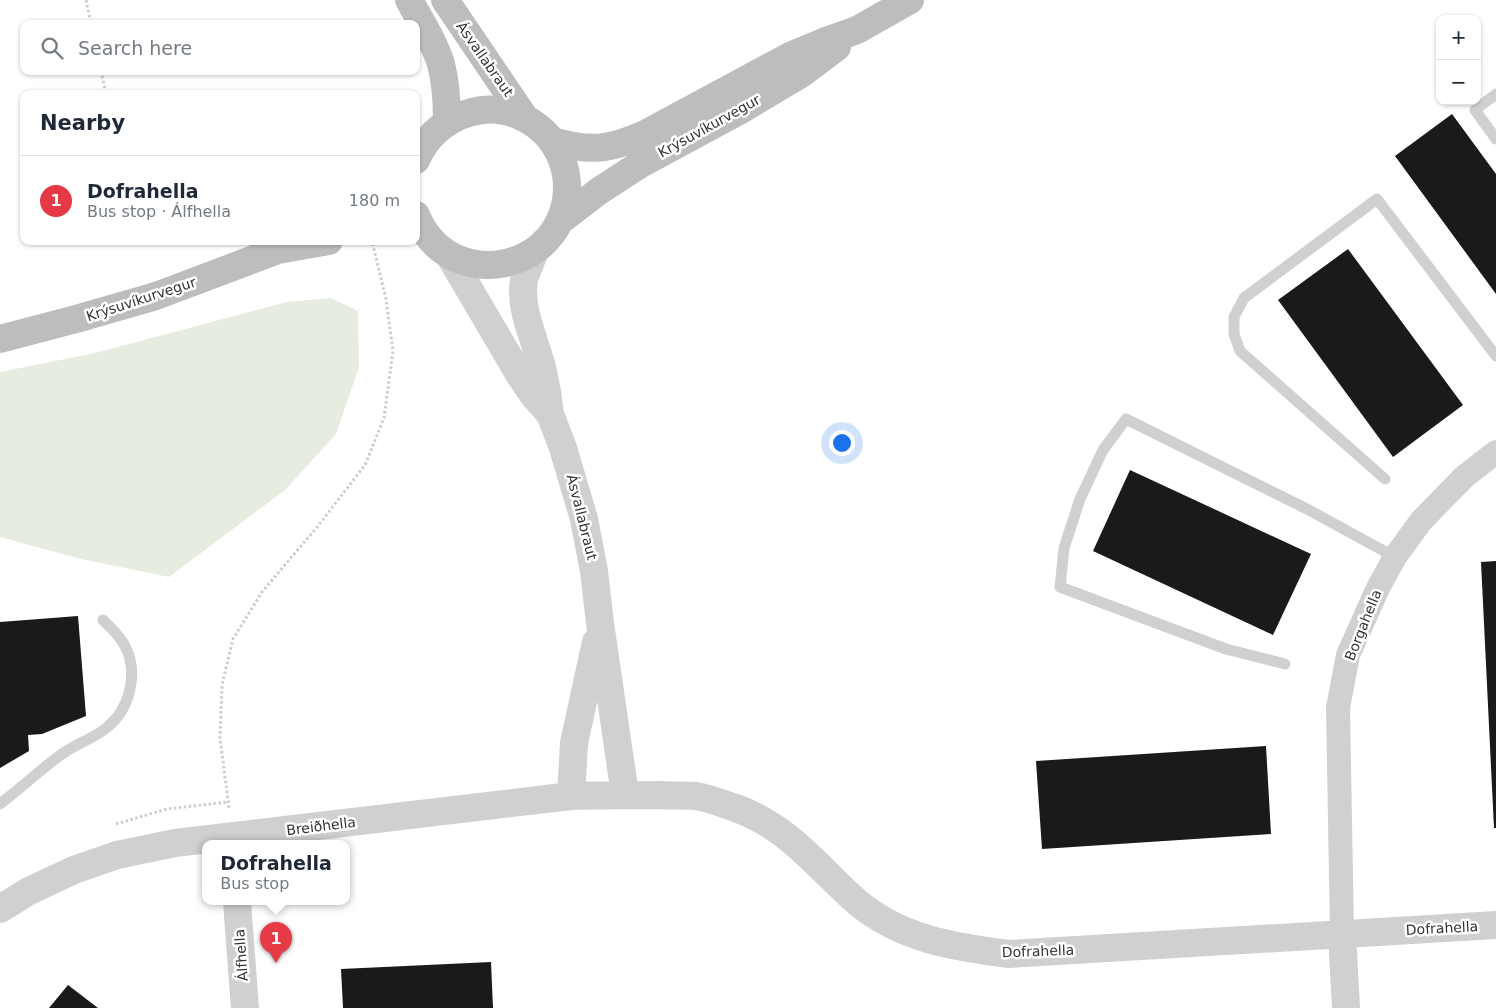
<!DOCTYPE html>
<html lang="en">
<head>
<meta charset="utf-8">
<style>
  body { margin:0; font-family:"DejaVu Sans",sans-serif; background:#f2f2f3; color:#1f2937 }
  .controls { position:absolute; right:15px; top:15px; display:grid; overflow:hidden; border-radius:10px; box-shadow:0 1px 4px #0004 }
  .controls button { width:45px; height:45px; display:grid; place-items:center; padding:0; border:0; border-bottom:1px solid #e0e1e3; background:#fff; color:#1f2937; font:25px sans-serif }
  .you { position:absolute; left:841px; top:442px; width:18px; height:18px; margin:-12px; border:4px solid #fff; border-radius:50%; background:#1a73e8; box-shadow:0 0 0 8px #1a73e833 }
  .badge { display:grid; place-items:center; width:32px; height:32px; border-radius:50%; background:#e63946; color:#fff; font-size:16px; font-weight:700 }
  .pin { position:absolute; translate:-50% -41px; filter:drop-shadow(0 1px 2px #0008) }
  .pin::after { content:''; position:absolute; top:26px; width:18px; height:15px; background:inherit; clip-path:polygon(0 0,100% 0,50% 100%) }
  .popup { position:absolute; left:202px; top:840px; width:148px; height:65px; box-sizing:border-box; display:grid; place-content:center; border-radius:10px; background:#fff; filter:drop-shadow(0 1px 4px #0005); font-size:16px; white-space:nowrap; color:#747a83 }
  .popup b { font-size:19px; color:#1f2937 }
  .popup::after { content:''; position:absolute; left:50%; top:100%; margin-left:-10px; border:10px solid transparent; border-top-color:#fff }
  .list { margin:0; padding:0; list-style:none }
  h2 { display:flex; justify-content:space-between; align-items:center; height:65px; margin:0; padding:0 20px; font-size:21px }
  h2 small { font-size:16px; font-weight:400; color:#747a83 }
  .list li { display:grid; grid-template-columns:32px 1fr auto; gap:15px; align-items:center; box-sizing:border-box; height:90px; padding:0 20px; border-top:1px solid #e0e1e3 }
  .list b { display:block; font-size:19px; white-space:nowrap }
  .list p { margin:0; font-size:16px; white-space:nowrap; color:#747a83 }
  .list em { font-size:16px; font-style:normal; color:#747a83 }
  .icon { flex:none; width:28px; height:28px; fill:none; stroke:currentColor; stroke-width:2; stroke-linecap:round; stroke-linejoin:round }
  .map { position:relative; flex:none; width:1496px; height:1008px; overflow:hidden }
  .search { position:absolute; background:#fff; box-shadow:0 1px 4px #0004; left:20px; top:20px; width:400px; height:55px; display:flex; align-items:center; gap:12px; box-sizing:border-box; padding:0 18px; border-radius:10px; color:#747a83; font-size:19px }
  .panel { position:absolute; background:#fff; box-shadow:0 1px 4px #0004; left:20px; top:90px; width:400px; height:155px; border-radius:10px }
  .map>svg:first-child { display:block }
  .green { fill:#e6ecdf }
  .building { fill:#1a1a1a }
  .lines { fill:none; stroke-linecap:round; stroke-linejoin:round }
  .path { stroke:#cdcdcd; stroke-width:3; stroke-dasharray:2.5 2.5; stroke-linecap:butt }
  .service { stroke:#d0d0d0; stroke-width:11 }
  .minor { stroke:#d0d0d0; stroke-width:24 }
  .tertiary { stroke:#d0d0d0; stroke-width:28 }
  .secondary { stroke:#bdbdbd; stroke-width:28 }
  .labels { text-anchor:middle; stroke-width:5; stroke-linejoin:round; paint-order:stroke }
  .street-label { font-size:14px; fill:#333; stroke:#fff }
</style>
</head>
<body>
<div class="map">
<svg width="1496" height="1008" viewBox="0 0 1496 1008">
  <rect width="100%" height="100%" fill="#fff"/>
  <path class="green" d="M331,298l27,13 1,56 -23,67 -51,56 -116,87 -88,-18 -81,-22v-165l95,-19 192,-51z"/>
  <path class="building" d="M1452,114l44,60v120l-101,-138z
    M1348,249l115,156 -70,52 -115,-157z
    M1130,470l181,84 -38,81 -180,-84z
    M1496,561v267h-2l-13,-266z
    M78,616l8,100 -44,18 -14,1 1,16 -29,17v-146z
    M1266,746l5,88 -229,15 -6,-88z
    M491,962l2,46h-150l-2,-39z
    M68,985l30,23h-49z"/>
  <g class="lines">
    <path class="path" d="M86,0l5,24
      M101,71l5,23
      M229,808l-9,-70 2,-53 11,-46 29,-47 56,-66 47,-61 19,-47 9,-67 -7,-52 -14,-58
      M116,824l51,-15 61,-7"/>
    <path class="service" d="M1496,94l-21,16 21,29
      M1385,479l-145,-128 -6,-17v-17l10,-19 133,-99 119,157
      M1285,664l-59,-15 -166,-62 4,-39 16,-49 23,-49 23,-31 181,90 88,48
      M0,804c21,-16 41,-35 62,-50 14,-10 30,-15 43,-25 25,-19 34,-55 20,-83 -5,-10 -14,-18 -22,-26"/>
    <path class="minor" d="M1342,933l-4,-225 10,-53 30,-67 17,-31 26,-36 43,-44 32,-25"/>
    <path class="tertiary" d="M535,251l-11,28 -1,10 1,16 3,14 15,48 5,25 3,22 13,34 21,71 10,52 6,52 25,172
      M449,255l70,119 15,22 15,17
      M571,796l3,-53 22,-101
      M237,902l8,106
      M0,909l29,-18 45,-21 43,-15 58,-12 396,-47c30,-1 60,-1 91,-1 11,1 23,0 34,1 13,2 27,8 40,12 54,20 80,58 121,94 44,37 97,45 152,52l487,-29
      M1342,933l4,75"/>
    <path class="secondary" d="M409,0c11,20 25,41 32,64 5,19 6,38 6,58
      M445,0l80,118
      M552,141c38,11 57,9 93,-7l145,-78 36,-15 31,-11 53,-30
      M416,160c12,-28 36,-46 66,-50 23,-3 47,7 63,23 13,13 21,32 22,51 2,88 -118,113 -151,31
      M560,221l39,-30 40,-26 100,-54 62,-37 36,-27
      M0,339l76,-20 80,-23 122,-46 51,-9"/>
  </g>
  <g class="labels">
    <g class="street-label">
      <text transform="translate(485 59) rotate(55)" y="5">Ásvallabraut</text>
      <text transform="translate(709 126) rotate(-29)" y="5">Krýsuvíkurvegur</text>
      <text transform="translate(141 299) rotate(-18)" y="5">Krýsuvíkurvegur</text>
      <text transform="translate(582 517) rotate(76)" y="5">Ásvallabraut</text>
      <text transform="translate(1363 625) rotate(-68)" y="5">Borgahella</text>
      <text transform="translate(321 826) rotate(-7)" y="5">Breiðhella</text>
      <text transform="translate(1442 928) rotate(-3)" y="5">Dofrahella</text>
      <text transform="translate(1038 951) rotate(-2)" y="5">Dofrahella</text>
      <text transform="translate(241 955) rotate(-94)" y="5">Álfhella</text>
    </g>
  </g>
</svg>
<div class="controls">
<button>+</button>
<button>−</button>
</div>
<div class="you"></div>
<div class="pin badge" style="left:276px;top:963px">1</div>
<div class="popup"><b>Dofrahella</b>Bus stop</div>
<div class="search"><svg class="icon" aria-label="search" viewBox="0 0 24 24"><circle cx="10" cy="10" r="6"/><path d="M15 15l6 6"/></svg>Search here</div>
<section class="panel">
<h2>Nearby<small></small></h2>
<ul class="list">
<li><span class="badge">1</span><div><b>Dofrahella</b><p>Bus stop · Álfhella</p></div><em>180 m</em></li>
</ul>
</section>
</div>
</body>
</html>
